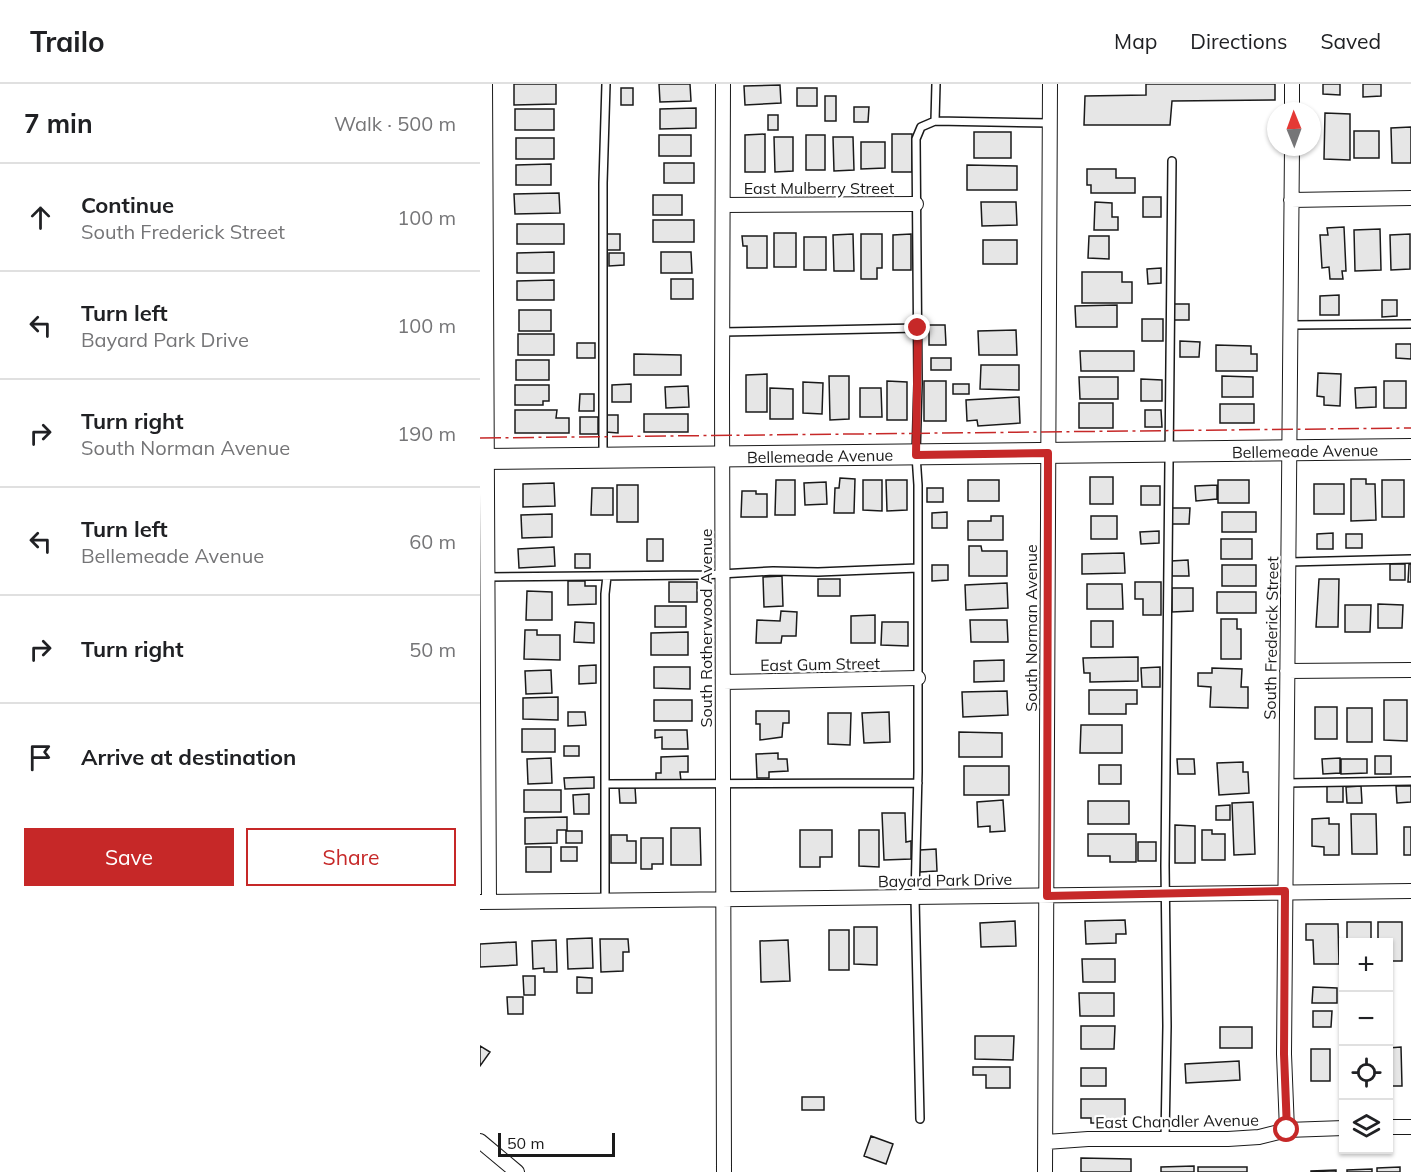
<!DOCTYPE html>
<html lang="en">
<head>
<meta charset="utf-8">
<style>
  body { margin:0; font-family:Mulish,sans-serif; background:#f6f6f6; color:#202124 }
  .controls { position:absolute; right:18px; bottom:18px; display:grid; overflow:hidden; border-radius:0px; box-shadow:0 2px 4px #0004 }
  .controls button { width:54px; height:54px; display:grid; place-items:center; padding:0; border:0; border-bottom:2px solid #e0e0e0; background:#fff; color:#202124; font:30px sans-serif }
  .compass { position:absolute; left:787px; top:18px; width:54px; height:54px; border-radius:50%; background:#fff; box-shadow:0 2px 4px #0004; rotate:359deg }
  .scale { position:absolute; left:18px; bottom:15px; width:117px; box-sizing:border-box; padding-left:6px; border:3px solid #1a1a1a; border-top:0; font-size:16px; line-height:21px; white-space:nowrap; color:#1a1a1a; -webkit-text-stroke:4px #fff; paint-order:stroke }
  .stop { position:absolute; width:18px; height:18px; margin:-14px; border:4px solid #c62828; border-radius:50%; background:#fff }
  .stop.end { background:#c62828; border-color:#fff; box-shadow:0 2px 6px #0008 }
  .list { margin:0; padding:0; list-style:none }
  h2 { display:flex; justify-content:space-between; align-items:center; height:78px; margin:0; padding:0 24px; font-size:26px }
  h2 small { font-size:20px; font-weight:400; color:#757577 }
  .list li { display:grid; grid-template-columns:39px 1fr auto; gap:18px; align-items:center; box-sizing:border-box; height:108px; padding:0 24px; border-top:2px solid #e0e0e0 }
  .list b { display:block; font-size:22px; white-space:nowrap }
  .list p { margin:0; font-size:20px; white-space:nowrap; color:#757577 }
  .list em { font-size:20px; font-style:normal; color:#757577 }
  .actions { display:flex; gap:12px; padding:18px 24px }
  .actions a { flex:1; padding:14px 0; border:2px solid #c62828; border-radius:0px; text-align:center; font-size:21px; color:#c62828 }
  .actions .main { background:#c62828; color:#fff }
  .icon { flex:none; width:33px; height:33px; fill:none; stroke:currentColor; stroke-width:2; stroke-linecap:round; stroke-linejoin:round }
  .map { position:relative; flex:none; width:931px; height:1088px; overflow:hidden }
  header { display:flex; align-items:center; gap:36px; box-sizing:border-box; height:84px; padding:0 30px; background:#fff; border-bottom:2px solid #e0e0e0 }
  header strong { font-size:28px }
  nav { display:flex; gap:33px; margin-inline-start:auto; font-size:21px }
  main { display:flex }
  aside { flex:1; background:#fff }
  .map>svg:first-child { display:block }
  .building { fill:#e6e6e6; stroke:#1a1a1a; stroke-width:1.5 }
  .lines { fill:none; stroke-linecap:round; stroke-linejoin:round }
  .lane-casing { stroke:#1a1a1a; stroke-width:10 }
  .street-casing { stroke:#1a1a1a; stroke-width:16 }
  .secondary-casing { stroke:#1a1a1a; stroke-width:22 }
  .lane { stroke:#fff; stroke-width:7 }
  .street { stroke:#fff; stroke-width:14 }
  .secondary { stroke:#fff; stroke-width:20 }
  .power { stroke:#c62828; stroke-width:1.5; stroke-dasharray:21 4.5 3 4.5; stroke-linecap:butt }
  .route { stroke:#c62828; stroke-width:8 }
  .labels { text-anchor:middle; stroke-width:4.5; stroke-linejoin:round; paint-order:stroke }
  .street-label { font-size:16px; fill:#1a1a1a; stroke:#fff }
</style>
</head>
<body>
<header>
<strong>Trailo</strong>
<nav><a>Map</a><a>Directions</a><a>Saved</a></nav>
</header>
<main>
<aside>
<h2>7 min<small>Walk · 500 m</small></h2>
<ul class="list">
<li><svg class="icon" aria-label="ahead" viewBox="0 0 24 24"><path d="M12 20V5M6 11l6-6 6 6"/></svg><div><b>Continue</b><p>South Frederick Street</p></div><em>100 m</em></li>
<li><svg class="icon" aria-label="left" viewBox="0 0 24 24"><path d="M17 20v-9H6M10 6l-5 5 5 5"/></svg><div><b>Turn left</b><p>Bayard Park Drive</p></div><em>100 m</em></li>
<li><svg class="icon" aria-label="right" viewBox="0 0 24 24"><path d="M7 20v-9h11M14 6l5 5-5 5"/></svg><div><b>Turn right</b><p>South Norman Avenue</p></div><em>190 m</em></li>
<li><svg class="icon" aria-label="left" viewBox="0 0 24 24"><path d="M17 20v-9H6M10 6l-5 5 5 5"/></svg><div><b>Turn left</b><p>Bellemeade Avenue</p></div><em>60 m</em></li>
<li><svg class="icon" aria-label="right" viewBox="0 0 24 24"><path d="M7 20v-9h11M14 6l5 5-5 5"/></svg><div><b>Turn right</b></div><em>50 m</em></li>
<li><svg class="icon" aria-label="arrive" viewBox="0 0 24 24"><path d="M6 21V4h12l-3 4 3 4H6"/></svg><div><b>Arrive at destination</b></div></li>
</ul>
<div class="actions"><a class="main">Save</a><a>Share</a></div>
</aside>
<div class="map">
<svg width="931" height="1088" viewBox="0 0 931 1088">
  <rect width="100%" height="100%" fill="#fff"/>
  <path class="building" d="M34,0h42v20l-42,1z
    M179,0h31l1,17 -31,1z
    M666,0h129v16l-103,1 -2,24h-86l1,-29 61,-1z
    M843,0h17v11l-17,-1z
    M883,0h18v12l-18,1z
    M300,1l1,18 -36,2 -1,-19z
    M141,4h12v17h-12z
    M317,4h20v18h-20z
    M345,12h11v25h-11z
    M374,23h15l-1,15h-14z
    M216,24v20l-36,1v-20z
    M35,25h39v21h-39z
    M845,29l25,1v46l-26,-1z
    M288,31h10v15h-10z
    M931,43v36h-19l-1,-35z
    M874,47h25v27h-25z
    M494,48h37v26h-37z
    M285,50v38h-20v-37z
    M412,50h20v38h-20z
    M179,51h32v21h-32z
    M326,51h19v35h-19z
    M294,53h19v34l-18,1z
    M353,53h20l1,33 -20,1z
    M36,54h38v21h-38z
    M381,58h24v26l-24,1z
    M184,79h30v20h-30z
    M71,80v21h-35v-20z
    M487,81l50,1v24h-50z
    M607,85h29v9h19v15h-44v-8h-4z
    M79,109l1,20 -45,1 -1,-20z
    M173,111h29v20h-29z
    M663,113h18v20h-18z
    M501,118h35l1,23 -35,1z
    M615,118l17,1v14h6v13h-24z
    M173,136h41v22h-41z
    M37,140h47v20h-47z
    M864,143l2,44h-4l1,8h-13l-1,-12 -7,1 -2,-33h8l-1,-7z
    M900,145l1,41 -26,1 -1,-41z
    M294,149h22v34h-22z
    M126,150h14v16h-13z
    M373,150l1,37h-20l-1,-36z
    M381,150h21v34h-5v11h-16z
    M431,150v36h-18v-35z
    M930,150v35l-19,1 -1,-35z
    M262,152h25v32h-20v-22h-4z
    M609,152h20v23l-21,-1z
    M324,153h22v33h-22z
    M503,156h34v24h-34z
    M74,168v21h-37v-20z
    M181,168h30l1,21h-31z
    M129,169h15v12l-15,1z
    M681,184v15l-13,1 -1,-15z
    M602,188h40v10h10v21h-50z
    M191,195h22v20h-22z
    M74,196v20h-37v-19z
    M859,211v20h-19v-19z
    M902,216h15v16l-15,1z
    M693,220h16v16h-15z
    M637,221v22h-41l-1,-21z
    M39,226h32v21h-32z
    M662,235h21v22h-21z
    M449,241h16l1,20h-17z
    M536,246l1,25h-38l-1,-24z
    M38,250h36v21h-36z
    M700,257l20,1 -1,15h-19z
    M97,259h18v15h-18z
    M916,260h15v15l-15,-1z
    M736,261l35,1v8h6v17h-41z
    M600,267h54v20h-53z
    M154,270l47,1v20h-47z
    M451,274h20v12h-20z
    M36,276h33v20h-33z
    M501,281h38v25l-39,-1z
    M838,289l23,1 -1,32 -16,-1v-8l-7,-1z
    M287,290v38h-21v-37z
    M349,292h20v43l-19,1z
    M742,292l31,1v20h-31z
    M599,293h39v22h-38z
    M661,295l21,1v21h-21z
    M407,297l20,1v38h-20z
    M444,297h22v40h-22z
    M904,297h22v27h-22z
    M323,298l20,1 -1,31 -19,-1z
    M151,300v18h-19v-17z
    M473,300h16v10h-16z
    M35,301h34v16h-6v4h-28z
    M208,302l1,21 -23,1 -1,-21z
    M896,303v20l-20,1 -1,-20z
    M290,304l23,1v30h-23z
    M380,304h21l1,29h-22z
    M100,310h14v17h-15z
    M539,313l1,26 -42,3 -1,-6 -10,1 -1,-21z
    M599,319h34v25h-34z
    M740,320h34v19h-34z
    M35,326h42l-1,8h13v15h-54z
    M665,326h16l1,17h-17z
    M164,330h44v18h-44z
    M127,331h11v18l-12,-1z
    M100,333h18v17h-18z
    M610,393h23v27h-23z
    M360,394l15,1 -1,34h-20l1,-25h4z
    M871,395h15v5h9l1,36 -25,1z
    M296,396h19v35h-20z
    M383,396h19v31l-19,-1z
    M406,396h21v30l-20,1z
    M488,396h31v21h-31z
    M738,396h31v23h-31z
    M902,396h22v37h-22z
    M346,398l1,22 -22,1 -1,-22z
    M74,399l1,23 -32,1v-23z
    M834,400h30v30h-30z
    M137,401h21v37h-21z
    M737,401v14l-21,2 -1,-15z
    M661,402h19v19h-19z
    M112,404h21v27h-22z
    M447,404h16v14h-16z
    M262,407h14v3h11v23h-26z
    M691,424h19l-1,16h-18z
    M467,428v16h-15v-15z
    M742,428h34v20h-34z
    M72,430v23l-30,1 -1,-23z
    M511,432h12v24h-35v-19h23z
    M611,432h26v23h-26z
    M679,447v12l-18,1 -1,-12z
    M853,449v16h-16v-15z
    M866,450h16v14h-16z
    M167,455h16v22h-16z
    M741,455h31v20h-31z
    M489,462h12l1,5h25v25h-38z
    M74,463l1,19 -36,2 -1,-19z
    M644,469l1,20 -43,1v-20z
    M95,470h15v14h-15z
    M708,476l1,16h-17l-1,-15z
    M910,480h15v16h-15z
    M929,480h2v18h-3z
    M452,481h16v15l-16,1z
    M742,481h34v21h-34z
    M302,492l1,30 -19,1 -1,-30z
    M338,495h22v17h-22z
    M839,495h20l-1,48h-22z
    M88,497h17v5h11v18l-28,1z
    M189,498h28v20h-28z
    M655,498h26v33h-18v-16h-8z
    M527,499l1,25 -42,2 -1,-25z
    M607,500h35l1,25h-36z
    M692,504h21v23l-21,1z
    M47,507l25,1v28h-26z
    M737,508h39v21h-39z
    M898,520l25,1 -1,23h-24z
    M865,521h26l-1,27h-25z
    M175,522h31v21h-31z
    M301,527l16,1 -1,24h-14l-1,7h-25l1,-23 23,1z
    M395,531v28h-24v-27z
    M741,535h16v10h4v30h-20z
    M490,536h37l1,22h-37z
    M611,537h22v26h-22z
    M95,538l19,1v20l-20,-1z
    M402,538h26v24l-27,-1z
    M45,546h12v5h23v25l-36,-1z
    M208,548v23h-37v-22z
    M658,573v24l-48,1v-9h-6l-1,-15z
    M524,576v21l-30,1v-21z
    M116,581v18l-17,1v-18z
    M174,583h36v22l-36,-1z
    M680,583v20h-18l-1,-19z
    M732,584l30,1 -1,18h7v21l-38,-1 1,-20 -13,-1v-13h14z
    M71,586l1,23 -26,1 -1,-23z
    M609,606h48v14h-11v10h-37z
    M527,607l1,24 -45,2 -1,-25z
    M78,613v23l-35,-1v-21z
    M174,616h38v21h-38z
    M904,616h23v41l-23,-1z
    M835,623h22v32h-22z
    M867,624h25v34h-25z
    M276,627h33v12h-6l-1,14 -22,3v-16h-4z
    M88,628h17l1,13 -18,1z
    M409,628l1,30 -26,1 -2,-30z
    M348,629h23l-1,32 -22,-1z
    M601,641h41v28h-42z
    M42,645h33v23h-33z
    M175,646h32l1,19h-26v-12l-7,1z
    M479,648l43,1v24h-43z
    M84,662h15v10h-15z
    M298,669v6h9l1,12 -19,1v6h-12l-1,-24z
    M208,672v16h-8l1,9 -25,1v-9h5v-16z
    M895,672h16v18h-16z
    M71,674l1,25 -24,1 -1,-25z
    M860,674v15l-17,1 -1,-15z
    M697,675h17l1,15h-17z
    M861,675h26v14l-26,1z
    M763,678v10h5l1,21 -30,2 -2,-32z
    M619,681h22v19h-22z
    M484,682h45v29h-45z
    M114,693v11l-29,1 -1,-11z
    M847,702h16v16h-16z
    M881,702l1,17h-15l-1,-16z
    M916,702h15v16l-14,1z
    M155,703l1,16h-16l-1,-15z
    M44,706h37v22h-37z
    M109,710v20h-15l-1,-19z
    M523,716l2,31 -15,1v-6l-12,1 -1,-25z
    M608,717h41v23h-41z
    M773,718l2,52 -21,1 -2,-52z
    M750,721v15h-14v-14z
    M402,729h23l1,29 5,-1v18l-27,1z
    M871,730h25l1,40h-25z
    M87,733v13h-10v13l-32,1v-26z
    M849,734v6h10v31h-15v-8l-12,-1v-27z
    M695,741l20,1v37h-20z
    M924,743h7v28h-7z
    M191,744h29l1,37h-30z
    M320,746h32v27h-12v10h-20z
    M379,746h20v37l-20,-1z
    M722,746h10v4h13v26h-23z
    M86,747h16v12h-16z
    M608,750h48v28h-26v-6h-22z
    M131,751h16v6h9v22h-25z
    M161,754h22v26h-11v5h-11z
    M658,758h18v19h-18z
    M46,763h25v25h-25z
    M81,763h16v14h-16z
    M456,765l1,22 -17,1v-22z
    M645,836l1,14h-10v9l-30,1 -1,-23z
    M535,837l1,25 -35,1 -1,-24z
    M867,838h24v20h-24z
    M898,838h24v39h-14v-19h-10z
    M826,840h32l1,40h-25l-1,-24h-7z
    M374,843h23v38l-23,-1z
    M349,846h20v40h-20z
    M112,854l1,30 -25,1 -1,-30z
    M120,855h28l1,13h-6v19l-22,1z
    M76,856l1,32h-13v-4l-11,1 -1,-28z
    M308,856l2,41 -29,1 -1,-41z
    M36,858l1,23 -37,2v-23z
    M602,875h33v23h-32z
    M43,892h12v19h-11z
    M97,893l15,1v15h-15z
    M861,900h3v19h-3z
    M833,903l24,1v15h-25z
    M599,909h35v23h-34z
    M27,913h16v17h-15z
    M833,927h19l-1,16h-18z
    M601,942h34l-1,23h-33z
    M740,943h32v21h-32z
    M495,952h39l-1,24 -38,-1z
    M0,962l10,6 -10,14z
    M921,963l1,39h-14v-38z
    M831,965h19v32h-19z
    M759,977l1,19 -54,3 -1,-19z
    M493,983h37v21h-24v-13h-13z
    M601,984h25v18h-25z
    M322,1013h22v13h-22z
    M601,1015h44v24h-34v-5h-10z
    M391,1052l22,8 -7,20 -22,-8z
    M601,1074l50,1v13h-50z
    M714,1082v6h-33v-5z
    M718,1083h49v5h-49z
    M920,1083v5h-23v-4z
    M892,1085v3h-25v-2z
    M856,1086v2h-25v-1z"/>
  <g class="lines">
    <defs>
      <path id="lane" d="M455,37l1,-37
        M811,241l120,-1
        M242,248l196,-4
        M123,372v-273l3,-99
        M809,478l122,-3
        M7,493l216,-2 70,-4 45,1 100,-4
        M806,699l125,-2
        M125,700l313,-1
        M125,815v-305l2,-18
        M440,1035l-5,-221 3,-126v-287l-2,-30 2,-71 -2,-245 5,-12 14,-6 115,2
        M685,1055l2,-113 -2,-160 7,-705"/>
      <path id="street" d="M5,0l4,818
        M243,0l-1,305 2,783
        M812,27v-27
        M811,116l120,-2
        M243,121l193,-1
        M807,587l124,-1
        M243,598l195,-4
        M0,818l931,-11
        M908,1043h23
        M807,1046l-3,-76 8,-907
        M0,1057l37,31
        M566,1058l42,-3h140l31,-2 28,-7 57,-2
        M565,1088l5,-1088"/>
      <path id="secondary" d="M0,375l931,-10"/>
    </defs>
    <use href="#lane" class="lane-casing"/>
    <use href="#street" class="street-casing"/>
    <use href="#secondary" class="secondary-casing"/>
    <use href="#lane" class="lane"/>
    <use href="#street" class="street"/>
    <use href="#secondary" class="secondary"/>
    <path class="power" d="M0,354l931,-10"/>
  </g>
  <g class="lines">
    <path class="route" d="M438,244l-2,127 132,-2 -1,443 238,-5 -1,163 3,76"/>
  </g>
  <g class="labels">
    <g class="street-label">
      <text x="339" y="110">East Mulberry Street</text>
      <text transform="translate(825 367) rotate(-1)" y="6">Bellemeade Avenue</text>
      <text transform="translate(340 372) rotate(-1)" y="6">Bellemeade Avenue</text>
      <text transform="translate(226 544) rotate(-90)" y="6">South Rotherwood Avenue</text>
      <text transform="translate(551 544) rotate(-90)" y="6">South Norman Avenue</text>
      <text transform="translate(791 554) rotate(-89)" y="6">South Frederick Street</text>
      <text transform="translate(340 580) rotate(-1)" y="6">East Gum Street</text>
      <text transform="translate(465 796) rotate(-1)" y="6">Bayard Park Drive</text>
      <text transform="translate(697 1037) rotate(-1)" y="6">East Chandler Avenue</text>
    </g>
  </g>
</svg>
<div class="controls">
<button>+</button>
<button>−</button>
<button><svg class="icon" aria-label="locate" viewBox="0 0 24 24"><circle cx="12" cy="12" r="6"/><path d="M12 2v4M12 18v4M2 12h4M18 12h4"/></svg></button>
<button><svg class="icon" aria-label="layers" viewBox="0 0 24 24"><path d="M12 4l9 5-9 5-9-5zM3 14l9 5 9-5"/></svg></button>
</div>
<svg class="compass" viewBox="-18 -18 36 36"><path d="M0-13l5 13h-10z" fill="#e53935"/><path d="M0 13l5-13h-10z" fill="#757577"/></svg>
<div class="scale">50 m</div>
<div class="stop" style="left:807px;top:1046px"></div>
<div class="stop end" style="left:438px;top:244px"></div>
</div>
</main>
</body>
</html>
